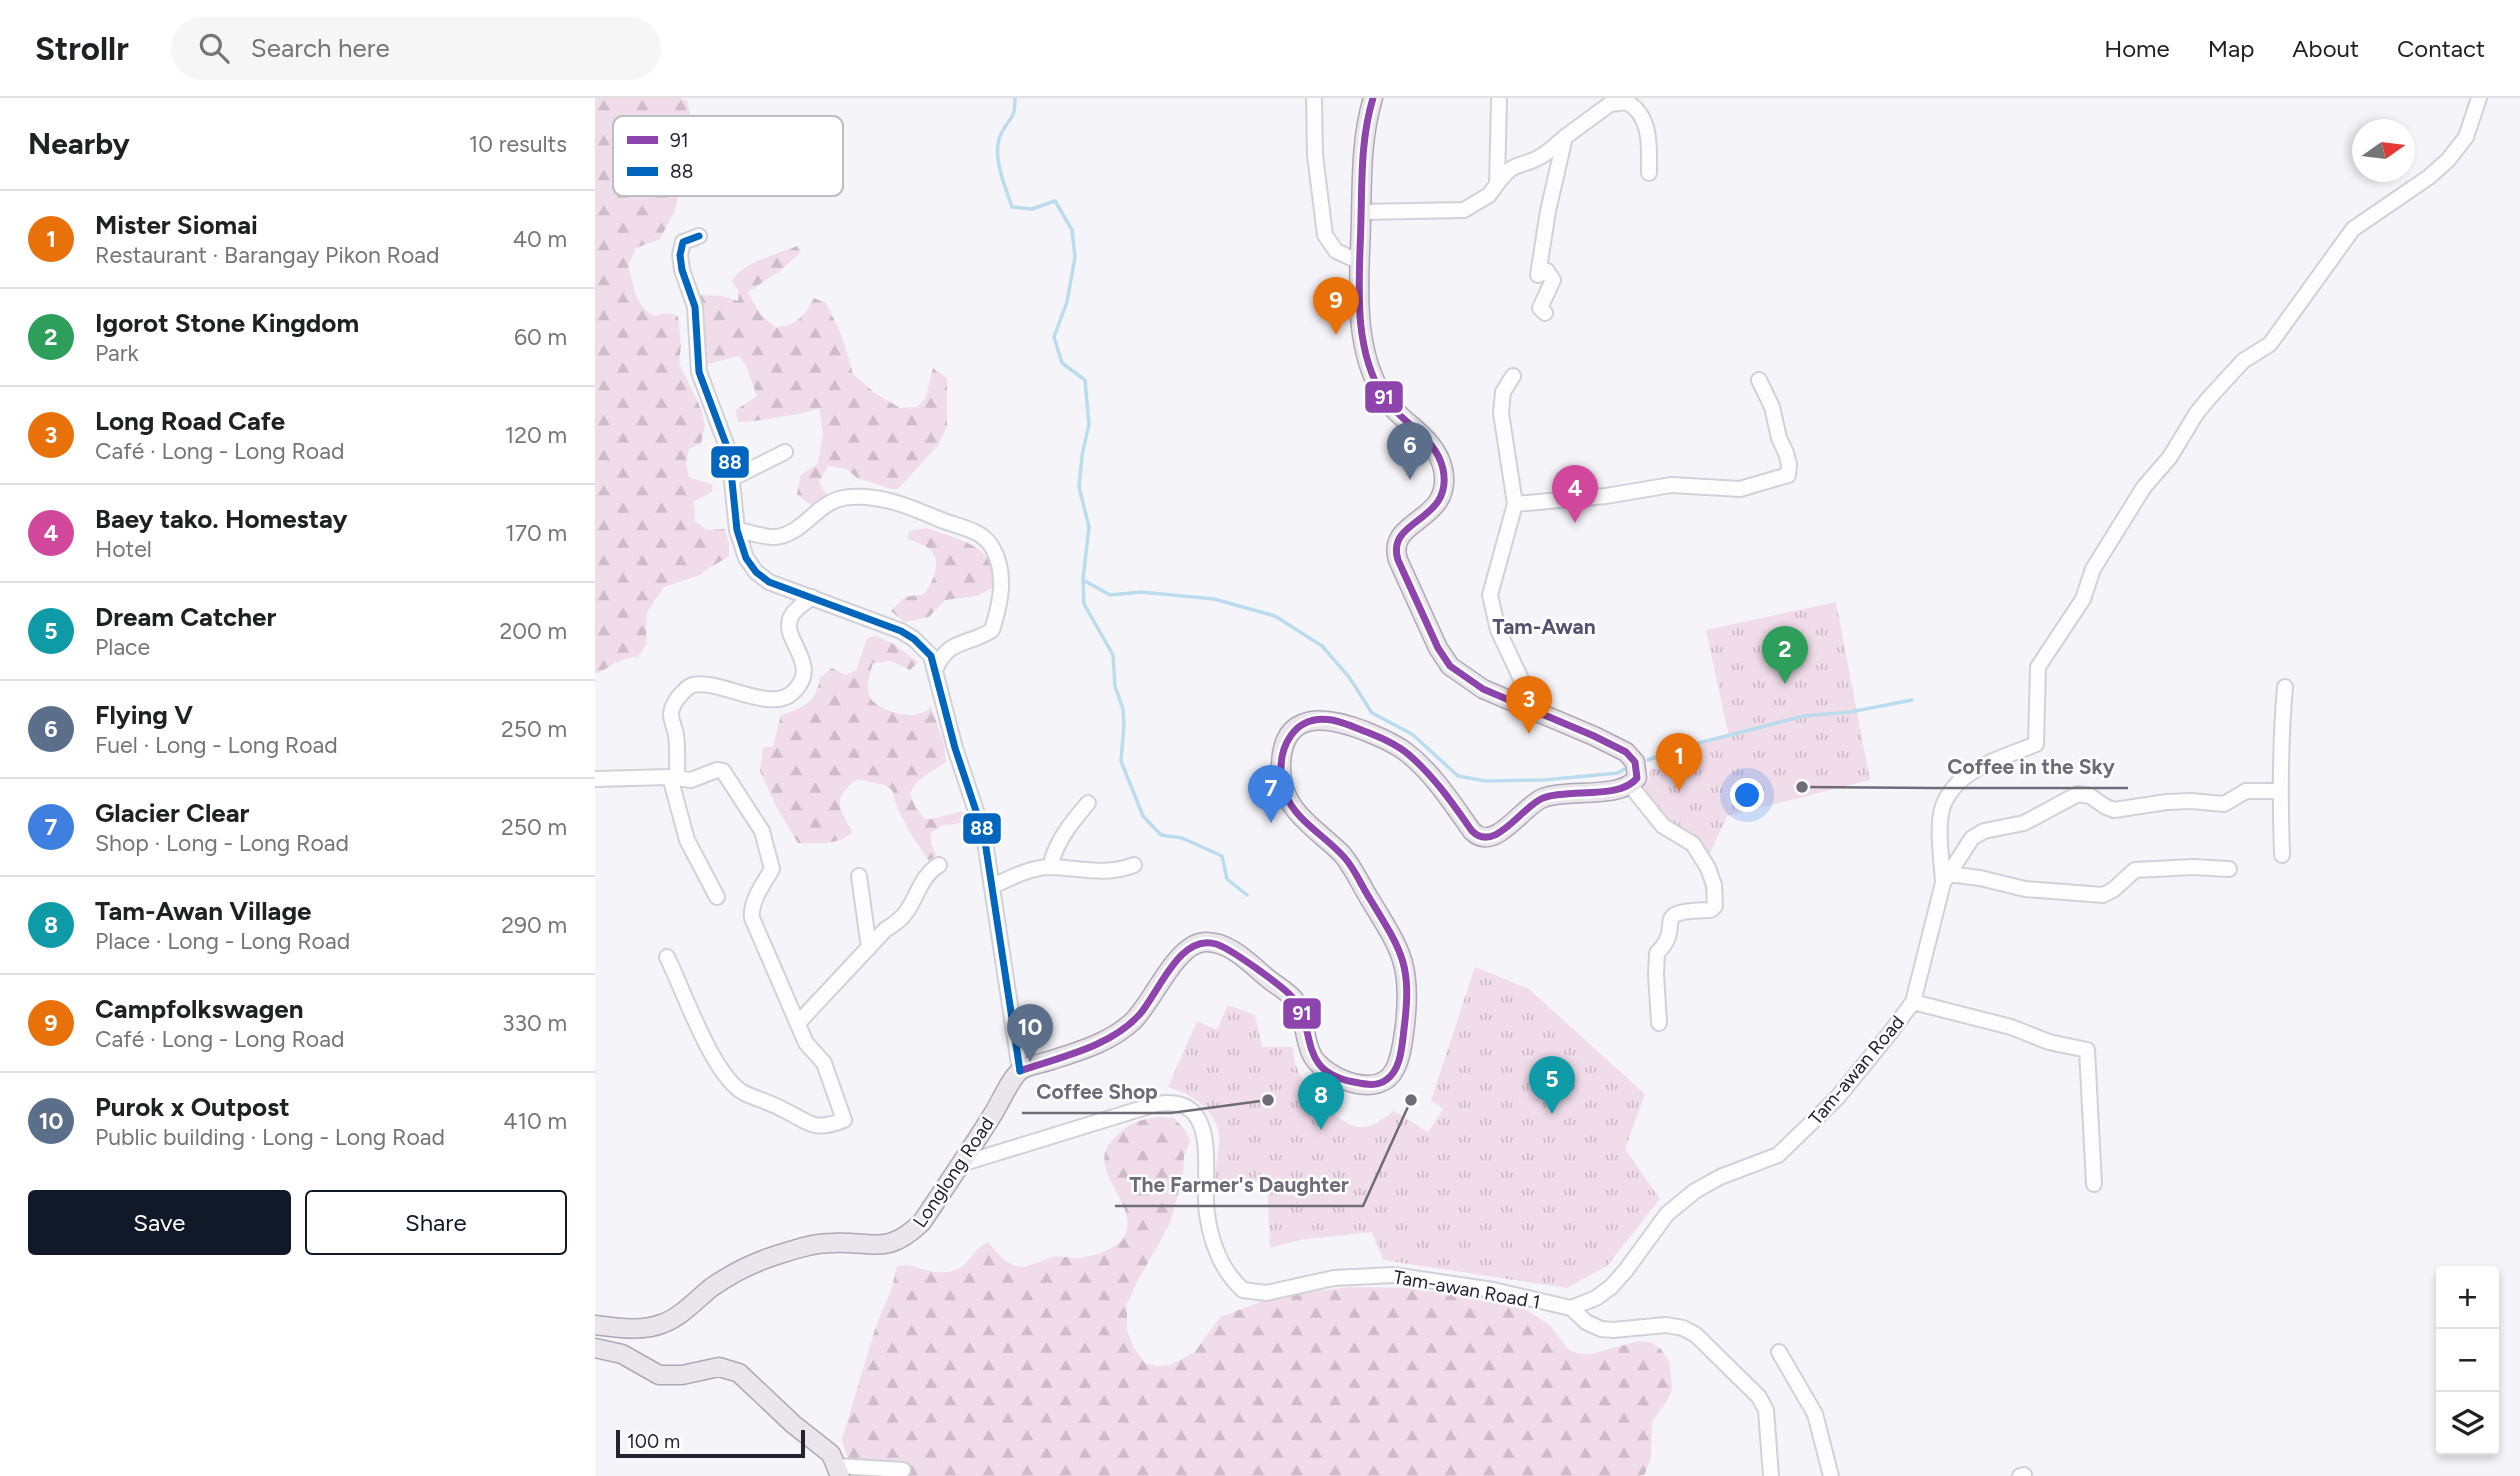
<!DOCTYPE html>
<html lang="en">
<head>
<meta charset="utf-8">
<style>
  body { margin:0; font-family:Figtree,sans-serif; background:#f6f6f6; color:#202124 }
  .controls { position:absolute; right:21px; bottom:21px; display:grid; overflow:hidden; border-radius:7px; box-shadow:0 4px 10px #0003 }
  .controls button { width:63px; height:63px; display:grid; place-items:center; padding:0; border:0; border-bottom:2px solid #e0e0e0; background:#fff; color:#202124; font:35px sans-serif }
  .compass { position:absolute; left:1757px; top:21px; width:63px; height:63px; border-radius:50%; background:#fff; box-shadow:0 4px 10px #0003; rotate:76deg }
  .scale { position:absolute; left:21px; bottom:18px; width:189px; box-sizing:border-box; padding-left:7px; border:4px solid #242331; border-top:0; font-size:19px; line-height:24px; white-space:nowrap; color:#242331; -webkit-text-stroke:5px #fff; paint-order:stroke }
  .you { position:absolute; left:1153px; top:698px; width:24px; height:24px; margin:-18px; border:5px solid #fff; border-radius:50%; background:#1a73e8; box-shadow:0 0 0 10px #1a73e833 }
  .badge { display:grid; place-items:center; width:46px; height:46px; border-radius:50%; background:#111827; color:#fff; font-size:23px; font-weight:700 }
  .pin { position:absolute; translate:-50% -58px; filter:drop-shadow(0 2px 4px #0008) }
  .pin::after { content:''; position:absolute; top:37px; width:24px; height:21px; background:inherit; clip-path:polygon(0 0,100% 0,50% 100%) }
  .list { margin:0; padding:0; list-style:none }
  h2 { display:flex; justify-content:space-between; align-items:center; height:91px; margin:0; padding:0 28px; font-size:30px }
  h2 small { font-size:23px; font-weight:400; color:#757577 }
  .list li { display:grid; grid-template-columns:46px 1fr auto; gap:21px; align-items:center; box-sizing:border-box; height:98px; padding:0 28px; border-top:2px solid #e0e0e0 }
  .list b { display:block; font-size:26px; white-space:nowrap }
  .list p { margin:0; font-size:23px; white-space:nowrap; color:#757577 }
  .list em { font-size:23px; font-style:normal; color:#757577 }
  .actions { display:flex; gap:14px; padding:21px 28px }
  .actions a { flex:1; padding:16px 0; border:2px solid #111827; border-radius:7px; text-align:center; font-size:24px; color:#111827 }
  .actions .main { background:#111827; color:#fff }
  .icon { flex:none; width:38px; height:38px; fill:none; stroke:currentColor; stroke-width:2; stroke-linecap:round; stroke-linejoin:round }
  .map { position:relative; flex:none; width:1925px; height:1378px; overflow:hidden }
  header { display:flex; align-items:center; gap:42px; box-sizing:border-box; height:98px; padding:0 35px; background:#fff; border-bottom:2px solid #e0e0e0 }
  header strong { font-size:33px }
  nav { display:flex; gap:38px; margin-inline-start:auto; font-size:24px }
  .search { width:490px; height:63px; background:#f6f6f6; display:flex; align-items:center; gap:18px; box-sizing:border-box; padding:0 24px; border-radius:38px; color:#757577; font-size:26px }
  main { display:flex }
  aside { flex:1; background:#fff }
  .map>svg:first-child { display:block }
  .grass { fill:url(#grass-tufts) }
  .forest { fill:url(#forest-firs) }
  .lines { fill:none; stroke-linecap:round; stroke-linejoin:round }
  .stream { stroke:#bbdcec; stroke-width:3.5 }
  .minor-casing { stroke:#d1d1da; stroke-width:18 }
  .major-casing { stroke:#afa8b6; stroke-width:21 }
  .minor { stroke:#fdfdfe; stroke-width:14 }
  .major { stroke:#eae6ec; stroke-width:18 }
  .bus-1-casing { stroke:#fff; stroke-width:12 }
  .bus-2-casing { stroke:#fff; stroke-width:12 }
  .bus-1 { stroke:#8e44ad; stroke-width:7 }
  .bus-2 { stroke:#0065bd; stroke-width:7 }
  .labels { text-anchor:middle; stroke-width:5; stroke-linejoin:round; paint-order:stroke }
  .street-label { font-size:19px; fill:#242331; stroke:#fff }
  .neighbourhood-label { font-size:21px; font-weight:bold; fill:#535371; stroke:#fff }
  .key { fill:#fff; stroke:#bdbdc1; stroke-width:2 }
  .key-label { font-size:19px; fill:#242331 }
  .leader { fill:none; stroke:#6d6c77; stroke-width:2.5 }
  .callout-dot { fill:#6d6c77; stroke:#fff; stroke-width:2.5 }
  .callout-label { font-size:21px; text-anchor:middle; font-weight:bold; fill:#6d6c77; stroke:#fff; stroke-width:5; stroke-linejoin:round; paint-order:stroke }
  .line-badge { stroke:#fff; stroke-width:2.5 }
  .badge-label { font-size:19px; text-anchor:middle; font-weight:bold; fill:#fff }
</style>
</head>
<body>
<header>
<strong>Strollr</strong>
<div class="search"><svg class="icon" aria-label="search" viewBox="0 0 24 24"><circle cx="10" cy="10" r="6"/><path d="M15 15l6 6"/></svg>Search here</div>
<nav><a>Home</a><a>Map</a><a>About</a><a>Contact</a></nav>
</header>
<main>
<aside>
<h2>Nearby<small>10 results</small></h2>
<ul class="list">
<li><span class="badge" style="background:#e8710a">1</span><div><b>Mister Siomai</b><p>Restaurant · Barangay Pikon Road</p></div><em>40 m</em></li>
<li><span class="badge" style="background:#2e9e5b">2</span><div><b>Igorot Stone Kingdom</b><p>Park</p></div><em>60 m</em></li>
<li><span class="badge" style="background:#e8710a">3</span><div><b>Long Road Cafe</b><p>Café · Long - Long Road</p></div><em>120 m</em></li>
<li><span class="badge" style="background:#d1479c">4</span><div><b>Baey tako. Homestay</b><p>Hotel</p></div><em>170 m</em></li>
<li><span class="badge" style="background:#0f9aa8">5</span><div><b>Dream Catcher</b><p>Place</p></div><em>200 m</em></li>
<li><span class="badge" style="background:#5c6f8a">6</span><div><b>Flying V</b><p>Fuel · Long - Long Road</p></div><em>250 m</em></li>
<li><span class="badge" style="background:#3f7fe0">7</span><div><b>Glacier Clear</b><p>Shop · Long - Long Road</p></div><em>250 m</em></li>
<li><span class="badge" style="background:#0f9aa8">8</span><div><b>Tam-Awan Village</b><p>Place · Long - Long Road</p></div><em>290 m</em></li>
<li><span class="badge" style="background:#e8710a">9</span><div><b>Campfolkswagen</b><p>Café · Long - Long Road</p></div><em>330 m</em></li>
<li><span class="badge" style="background:#5c6f8a">10</span><div><b>Purok x Outpost</b><p>Public building · Long - Long Road</p></div><em>410 m</em></li>
</ul>
<div class="actions"><a class="main">Save</a><a>Share</a></div>
</aside>
<div class="map">
<svg width="1925" height="1378" viewBox="0 0 1925 1378">
  <defs>
    <pattern id="grass-tufts" width="24" height="20" patternUnits="userSpaceOnUse" patternTransform="scale(1.75)"><rect width="24" height="20" fill="#f1dcea"/><path d="M3 7l-1-3M5 7V3M7 7l1-3M15 17l-1-3M17 17v-4M19 17l1-3" fill="none" stroke="#cebcc9"/></pattern>
    <pattern id="forest-firs" width="22" height="20" patternUnits="userSpaceOnUse" patternTransform="scale(1.75)"><rect width="22" height="20" fill="#f1dcea"/><path d="M5 1l3.5 6h-7zM16 11l3.5 6h-7z" fill="#cebcc9"/></pattern>
  </defs>
  <rect width="100%" height="100%" fill="#f4f4f9"/>
  <path class="grass" d="M1241,504l34,178 -143,36 -20,43 -45,-39 -21,-28 8,-13 1,-10 33,-1 -2,-19 48,-12 -23,-107z
    M880,869l54,22 116,105 -20,55 35,50 -53,67 -40,22 -184,-28 -11,-28 -73,8 -29,8 -3,-67 -54,2c2,-13 8,-38 6,-50 -5,-24 -29,-40 -51,-46l29,-66 20,9 11,-25 27,10 7,32h30c2,7 2,15 5,21 8,20 40,57 62,59 13,2 25,-9 35,-16l34,21 15,-23 -12,-9z"/>
  <path class="forest" d="M0,0h85l7,3 8,36 7,2 5,7 2,8 -15,13 -12,15 -7,28 -15,29 -24,9 -8,17 8,31 8,13 10,7 14,-3 10,3 3,29 -2,18 23,48 3,15 -4,17 -12,6 -3,14 3,14 24,8 -1,7 -18,9 1,20 12,9 18,-1 4,15v12l-32,20 -33,11 -17,25 -1,33 -8,12c-15,-1 -29,11 -43,17z
    M202,148l4,6 -20,18 -33,22 12,22 15,13c21,-1 29,-10 39,-29l12,5 15,31 12,40 22,19 25,15 17,-1 8,-8 8,-31 14,10v48l-9,19 -40,44h-7l-34,-11 -10,-9 -19,-3 -9,16 9,16 -5,7 -12,1 -14,-12 4,-19 17,-12 5,-30 -4,-25c-17,6 -27,7 -46,10 -12,2 -22,4 -35,4l-2,-12 21,-14 -11,-30 -7,-10 -36,9 -6,-63 4,-7 21,1 16,5 1,-9 -7,-11c12,-20 44,-26 65,-35z
    M332,430c31,12 73,17 65,60l-15,8 -32,4 -16,17 -25,5 -13,-11 14,-14 19,-3c9,-12 20,-34 4,-46 -5,-4 -14,-6 -21,-10l3,-7z
    M281,538l16,7 26,19 -8,8 -19,-9 -18,2c-3,10 -8,24 -3,34 6,13 39,22 52,16 3,-1 6,-4 9,-7l13,38 2,18c-14,10 -29,15 -36,32l6,14 9,11c14,1 25,-7 39,-7l2,10 -25,4 -10,7v10l5,12 -7,6 -20,-30 -11,-22 -6,-19 -7,-5 -28,-6c-25,20 -19,27 -5,53 -12,14 -36,11 -54,11l-20,-33 -18,-39 3,-24h10l8,-32c22,-7 35,-12 39,-37l12,-10 13,7 11,-4 11,-33z
    M563,1019l16,1 11,12 5,11 -6,15 -1,19 -13,48 -33,59 -10,22v27l7,17 11,15 11,3 14,-1 25,-13 25,-35 51,-19 45,-7 36,-4 63,1 110,21 25,16 19,25 8,3 14,1 48,-13 14,2 8,6 9,14 2,26 -5,12 -15,21 -1,35 -6,17 -5,2h-769c-17,-9 -26,-18 -29,-37l35,-116 15,-35 5,-22c22,-5 32,14 61,3 13,-6 15,-21 30,-27 7,8 17,22 28,24 13,3 23,-5 35,-9 8,-2 14,0 22,1 15,0 46,-8 52,-23 15,-34 -44,-66 -10,-98 13,-13 25,-18 43,-20z"/>
  <g class="lines">
    <path class="stream" d="M420,0c0,22 -4,17 -13,34 -12,21 3,54 10,75l20,2 23,-8 17,29 3,27 -8,45 -13,35 8,26 23,17 4,44 -7,32 -3,31 10,40 -6,52 1,25 29,51 2,31 8,23 1,16 -3,36 22,55 18,19 21,3 40,18 5,23 20,16
      M488,482l27,15 31,-3 73,7 61,17 47,30 27,31 23,36 40,21 46,42 28,5 58,-1 74,-7 6,-4
      M1053,662l35,-13 121,-31 46,-4 62,-12"/>
    <defs>
      <path id="minor" d="M719,0l1,57 10,80 11,16 24,11
        M970,39l45,-33 17,-2c25,15 22,44 22,71
        M902,86c18,-24 19,-15 41,-26 10,-5 19,-14 27,-21l-17,74 -10,64 9,-4 6,9 -13,28 5,5
        M766,114l103,-2 25,-15 8,-11 2,-84
        M104,138l-16,6 -3,13 2,15 13,37 4,65 30,80 8,78 9,28 10,14 13,10 132,49 13,8 17,17 24,92 29,87 36,236
        M918,278l-10,16 -2,21 14,91
        M138,380l52,-26
        M142,432c12,2 25,7 37,7 28,-1 42,-34 69,-39 33,-6 68,9 98,22 18,7 40,9 51,27 15,26 9,55 0,83 -24,16 -43,8 -56,38
        M942,615l-39,-83 -8,-35 25,-91 91,-8 65,-11 69,4 48,-14 1,-11 -3,-11 -7,-15 -7,-31 -13,-27
        M75,679l17,63 30,57
        M82,680c0,-14 1,-29 -1,-43 -1,-7 -5,-14 -5,-21 0,-6 3,-10 6,-15 4,-5 9,-12 16,-14 27,-6 77,28 99,8 33,-29 -15,-54 0,-78 4,-7 14,-13 20,-18
        M0,681l75,-2 21,3 26,-10 6,1 39,60 10,38c-8,14 -22,32 -20,49l54,125 18,20 20,57c-31,12 -33,3 -60,-10 -12,-7 -27,-11 -40,-17 -32,-18 -60,-102 -77,-136
        M1035,687l33,41 30,18 15,24 6,17 1,21 -4,4c-66,1 -24,14 -54,43l-1,21 3,49
        M1687,757c-2,-57 -2,-112 3,-168
        M455,769c6,-26 21,-44 38,-64
        M1353,776l32,4 45,11 78,6 10,-5 22,-20 58,-3 36,2
        M264,778l10,72
        M1348,785c-1,-21 -7,-58 0,-77 14,-38 60,-48 93,-62l2,-77 45,-68 10,-30 51,-82 26,-30 26,-43 13,-16 34,-37 27,-17 83,-115 76,-52 19,-17 18,-23 13,-39
        M398,788c17,-8 38,-19 58,-19 29,1 55,9 83,-2
        M1318,904l98,25 38,15 38,8 7,134
        M204,924l86,-92c8,-5 16,-10 22,-19 11,-16 14,-35 32,-46
        M366,1066l195,-60c68,-11 45,71 51,110 4,29 15,57 36,76l23,3 68,-15 59,-3 100,15 78,18 15,14 15,7 12,1 53,-5 17,3 13,7 63,62 7,13 5,66
        M976,1210l25,-10 15,-11 15,-17 41,-56 28,-23 25,-14 58,-22 59,-57 53,-65 23,-31 30,-119 29,-45 12,-7 40,-8 54,-29 12,2 16,11 8,3 53,-8 24,-1 33,3 22,-13h33
        M1184,1254l36,62 16,62
        M243,1368l65,4
        M1425,1378l4,-1"/>
      <path id="major" d="M0,1227c23,3 48,7 69,-2 18,-7 33,-24 48,-36 19,-13 40,-24 62,-31 19,-6 38,-13 58,-13 42,-2 55,13 90,-21 24,-36 48,-71 71,-108 7,-11 18,-37 28,-44 8,-5 22,-7 31,-10 28,-9 59,-18 81,-39 20,-19 43,-78 72,-79 26,-1 48,25 66,39 7,5 15,10 21,16 15,17 10,41 21,60 15,23 67,43 82,12 7,-14 8,-30 10,-44 7,-62 -5,-76 -36,-127 -9,-15 -16,-31 -27,-44 -27,-27 -61,-43 -61,-86 0,-59 45,-52 84,-37 14,6 28,11 41,21 27,21 46,51 66,79 23,23 50,-25 71,-33 26,-10 77,2 94,-20l-2,-16 -9,-10 -32,-16 -111,-47 -33,-23 -12,-18 -40,-88c-13,-42 56,-37 45,-91 -7,-33 -43,-46 -60,-73 -32,-52 -23,-119 -22,-177 1,-41 0,-81 12,-121
        M0,1250l27,6 37,21h23l37,-8 20,6 54,51 38,30 9,22"/>
    </defs>
    <use href="#minor" class="minor-casing"/>
    <use href="#major" class="major-casing"/>
    <use href="#minor" class="minor"/>
    <use href="#major" class="major"/>
    <defs>
      <path id="bus-1" d="M425,973c40,-14 91,-24 120,-57 19,-22 40,-81 76,-70 14,4 68,43 77,54 25,32 3,73 61,84 10,2 23,5 32,-2 15,-10 16,-34 18,-51 8,-64 -1,-76 -34,-130 -9,-14 -15,-30 -26,-42 -22,-25 -57,-40 -62,-76 -5,-34 12,-67 50,-61 11,2 22,7 32,11 15,6 31,12 44,23 26,22 45,50 64,77 23,23 50,-25 71,-33 26,-10 77,2 94,-20l-2,-16 -9,-10 -32,-16 -111,-47 -33,-23 -12,-18 -40,-88c-13,-42 56,-37 45,-91 -7,-33 -43,-46 -60,-73 -32,-52 -23,-119 -22,-177 1,-41 0,-81 12,-121"/>
      <path id="bus-2" d="M104,138l-16,6 -3,13 2,15 13,37 4,65 30,80 8,78 9,28 10,14 13,10 132,49 13,8 17,17 24,92 29,87 36,236"/>
    </defs>
    <use href="#bus-1" class="bus-1-casing"/>
    <use href="#bus-2" class="bus-2-casing"/>
    <use href="#bus-1" class="bus-1"/>
    <use href="#bus-2" class="bus-2"/>
  </g>
  <g class="labels">
    <g class="street-label">
      <text transform="translate(1261 972) rotate(-50)" y="7">Tam-awan Road</text>
      <text transform="translate(358 1074) rotate(-56)" y="7">Longlong Road</text>
      <text transform="translate(872 1191) rotate(10)" y="7">Tam-awan Road 1</text>
    </g>
    <g class="neighbourhood-label">
      <text x="949" y="536">Tam-Awan</text>
    </g>
  </g>
  <rect x="18" y="18" width="230" height="80" rx="10" class="key"/>
  <rect x="32" y="38" width="31" height="8" fill="#8e44ad"/>
  <rect x="32" y="69" width="31" height="9" fill="#0065bd"/>
  <g class="key-label">
    <text x="75" y="49">91</text>
    <text x="75" y="80">88</text>
  </g>
  <path class="leader" d="M1207 689L1338 690H1533M673 1002L576 1015H427M816 1002L768 1108H520"/>
  <g class="callout-dot">
    <circle cx="1207" cy="689" r="7"/>
    <circle cx="673" cy="1002" r="7"/>
    <circle cx="816" cy="1002" r="7"/>
  </g>
  <g class="callout-label">
    <text x="1436" y="676">Coffee in the Sky</text>
    <text x="502" y="1001">Coffee Shop</text>
    <text x="644" y="1094">The Farmer's Daughter</text>
  </g>
  <g class="line-badge">
    <rect x="769" y="282" width="40" height="34" rx="7" fill="#8e44ad"/>
    <rect x="115" y="347" width="40" height="34" rx="7" fill="#0065bd"/>
    <rect x="367" y="714" width="40" height="33" rx="7" fill="#0065bd"/>
    <rect x="687" y="899" width="40" height="33" rx="7" fill="#8e44ad"/>
  </g>
  <g class="badge-label">
    <text x="789" y="306">91</text>
    <text x="135" y="371">88</text>
    <text x="387" y="737">88</text>
    <text x="707" y="922">91</text>
  </g>
</svg>
<div class="controls">
<button>+</button>
<button>−</button>
<button><svg class="icon" aria-label="layers" viewBox="0 0 24 24"><path d="M12 4l9 5-9 5-9-5zM3 14l9 5 9-5"/></svg></button>
</div>
<svg class="compass" viewBox="-18 -18 36 36"><path d="M0-13l5 13h-10z" fill="#e53935"/><path d="M0 13l5-13h-10z" fill="#757577"/></svg>
<div class="scale">100 m</div>
<div class="you"></div>
<div class="pin badge" style="left:1084px;top:693px;background:#e8710a">1</div>
<div class="pin badge" style="left:1190px;top:586px;background:#2e9e5b">2</div>
<div class="pin badge" style="left:934px;top:636px;background:#e8710a">3</div>
<div class="pin badge" style="left:980px;top:425px;background:#d1479c">4</div>
<div class="pin badge" style="left:957px;top:1016px;background:#0f9aa8">5</div>
<div class="pin badge" style="left:815px;top:382px;background:#5c6f8a">6</div>
<div class="pin badge" style="left:676px;top:725px;background:#3f7fe0">7</div>
<div class="pin badge" style="left:726px;top:1032px;background:#0f9aa8">8</div>
<div class="pin badge" style="left:741px;top:237px;background:#e8710a">9</div>
<div class="pin badge" style="left:435px;top:964px;background:#5c6f8a">10</div>
</div>
</main>
</body>
</html>
